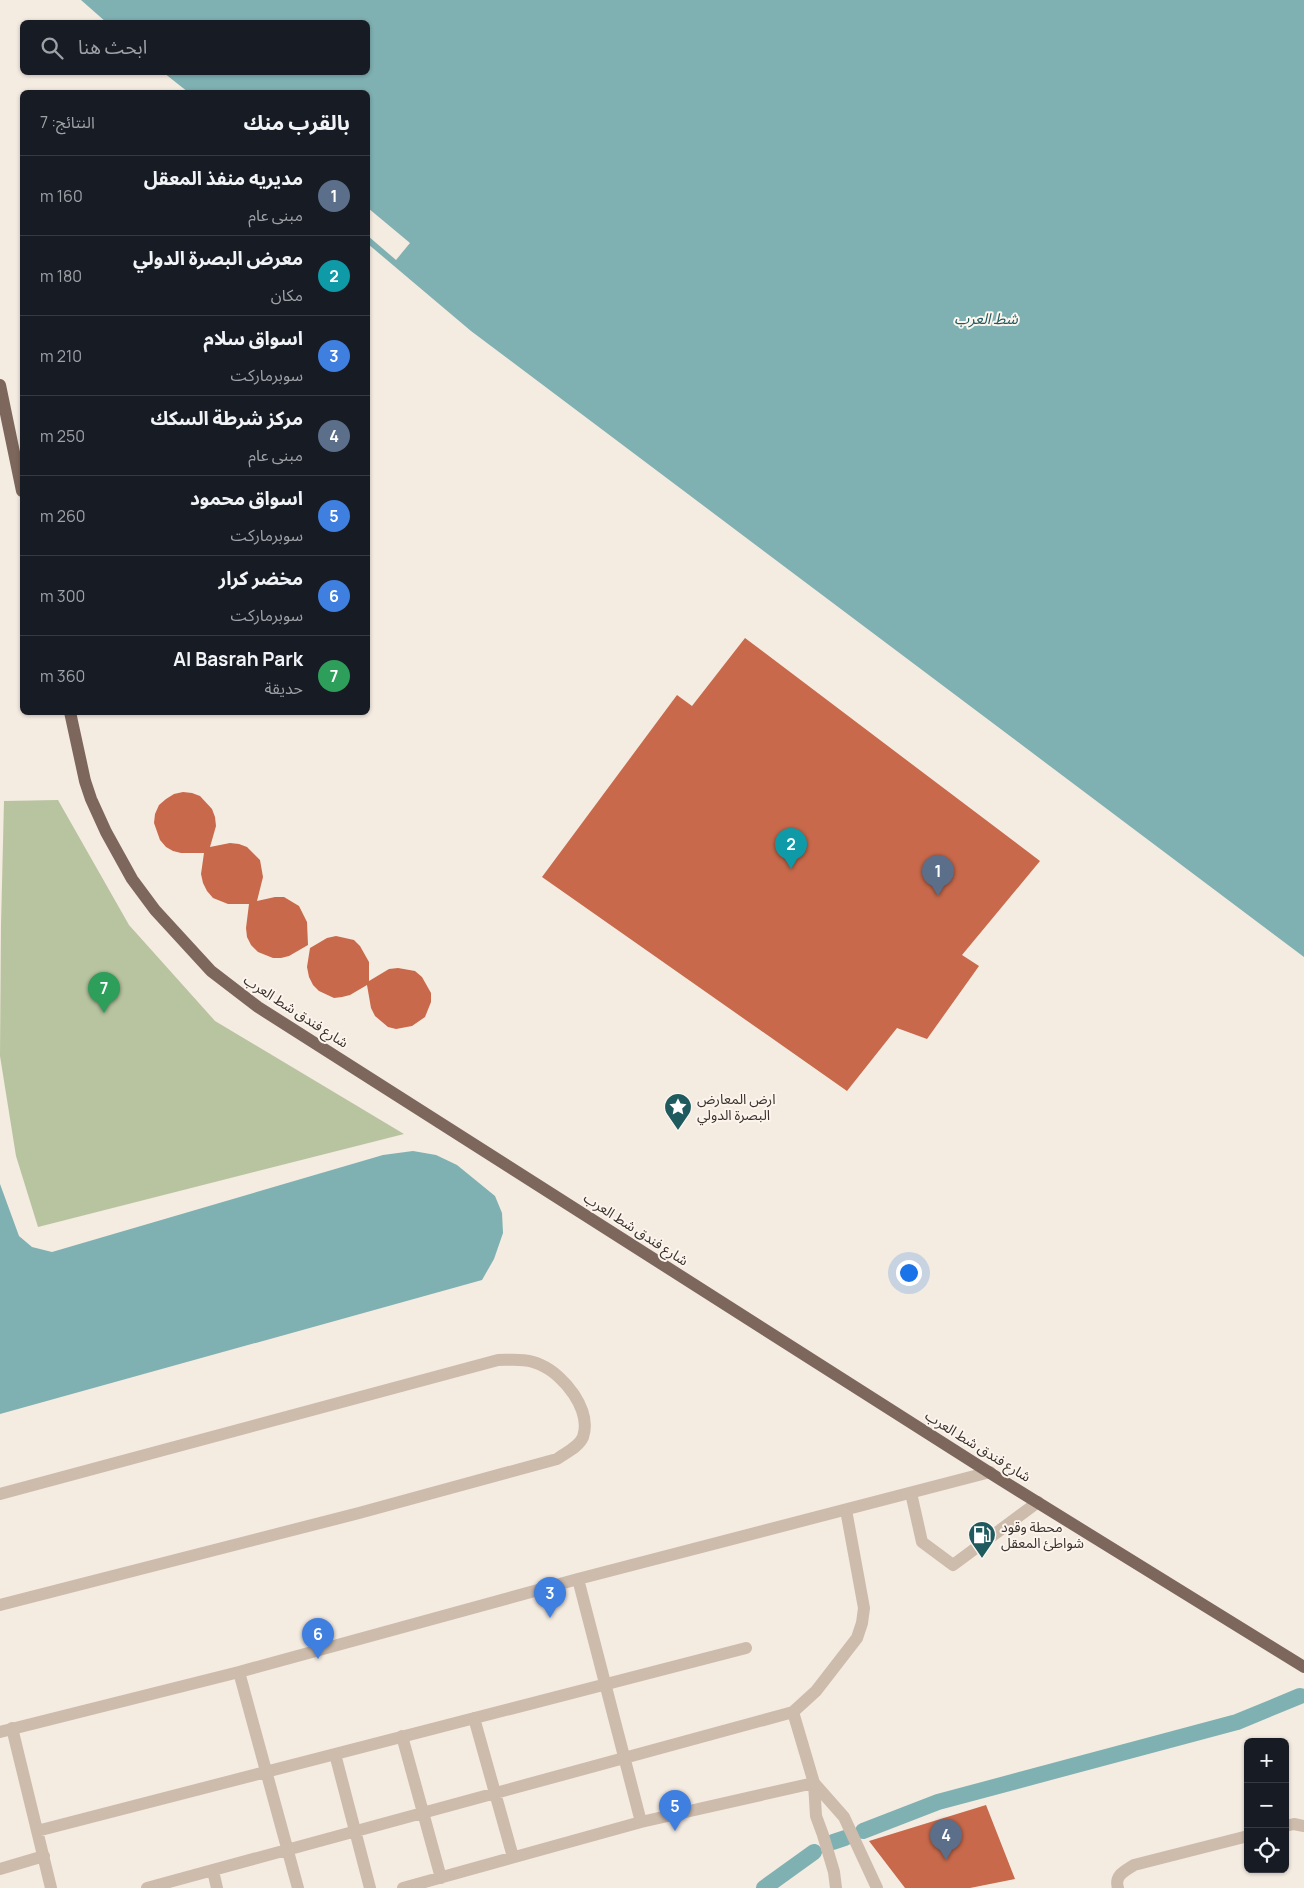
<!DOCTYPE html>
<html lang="ar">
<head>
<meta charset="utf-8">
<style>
  body { margin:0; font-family:Manrope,"Noto Sans Arabic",sans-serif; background:#20242c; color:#f1f3f6; direction:rtl }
  .controls { position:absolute; right:15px; bottom:15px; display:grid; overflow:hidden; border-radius:8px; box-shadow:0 1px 4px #0004 }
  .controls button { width:45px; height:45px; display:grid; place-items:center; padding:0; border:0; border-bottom:1px solid #363941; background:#171b24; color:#f1f3f6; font:25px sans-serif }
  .you { position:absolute; left:908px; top:1272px; width:18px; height:18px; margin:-12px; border:4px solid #fff; border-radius:50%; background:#1a73e8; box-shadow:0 0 0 8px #1a73e833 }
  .badge { display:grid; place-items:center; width:32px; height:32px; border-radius:50%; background:#d93025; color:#fff; font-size:16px; font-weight:700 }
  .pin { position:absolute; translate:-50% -41px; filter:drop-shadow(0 1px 2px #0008) }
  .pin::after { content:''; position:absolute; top:26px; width:18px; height:15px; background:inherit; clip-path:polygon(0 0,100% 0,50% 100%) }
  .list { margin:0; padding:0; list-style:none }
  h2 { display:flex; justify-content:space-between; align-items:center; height:65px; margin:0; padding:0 20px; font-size:21px }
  h2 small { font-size:16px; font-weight:400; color:#9ea1a6 }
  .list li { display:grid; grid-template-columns:32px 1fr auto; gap:15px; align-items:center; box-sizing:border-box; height:80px; padding:0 20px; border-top:1px solid #363941 }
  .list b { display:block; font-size:19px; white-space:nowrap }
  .list p { margin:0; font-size:16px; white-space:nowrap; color:#9ea1a6 }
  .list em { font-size:16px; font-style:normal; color:#9ea1a6 }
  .icon { flex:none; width:28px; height:28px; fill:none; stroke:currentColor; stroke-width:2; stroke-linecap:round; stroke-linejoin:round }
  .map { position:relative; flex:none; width:1304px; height:1888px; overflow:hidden; direction:ltr }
  .search { position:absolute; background:#171b24; box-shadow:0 1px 4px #0004; left:20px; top:20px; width:350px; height:55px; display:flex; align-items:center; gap:12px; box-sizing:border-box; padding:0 18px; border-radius:8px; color:#9ea1a6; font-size:19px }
  .panel { position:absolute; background:#171b24; box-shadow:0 1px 4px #0004; left:20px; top:90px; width:350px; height:625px; border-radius:8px; direction:rtl }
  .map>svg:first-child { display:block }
  .green { fill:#b8c4a0 }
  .water { fill:#7fb0b2 }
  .pier { fill:#f4ebe1 }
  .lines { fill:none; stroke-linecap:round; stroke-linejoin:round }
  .canal { stroke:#7fb0b2; stroke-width:16 }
  .building { fill:#c8694b }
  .minor { stroke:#cdbbac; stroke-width:12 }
  .major { stroke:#7d675c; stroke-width:12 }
  .labels { text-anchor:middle; stroke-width:4; stroke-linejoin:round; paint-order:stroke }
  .street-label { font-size:14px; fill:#3b302b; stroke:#fbf5ee }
  .poi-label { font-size:14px; fill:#3b302b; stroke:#fbf5ee; text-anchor:start }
  .water-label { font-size:15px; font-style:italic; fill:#1f5a5e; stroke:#fbf5ee }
</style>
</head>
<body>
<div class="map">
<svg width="1304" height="1888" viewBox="0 0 1304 1888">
  <rect width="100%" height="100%" fill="#f4ebe1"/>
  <path class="green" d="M58,800l71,125 86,96 189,113 -366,93 -22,-71 -16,-100 1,-131 3,-124z"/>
  <path class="water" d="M81,0h1223v957l-833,-626 -103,-87v-152h-180l-24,-19 204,-1v-50h-262z
    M413,1151l23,4 21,10 38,31 7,17 1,20 -9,26 -12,21 -482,134v-230l19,52 13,11 20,5 331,-97z"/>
  <path class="pier" d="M368,208l42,35 -14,17 -28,-24z"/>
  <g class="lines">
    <path class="canal" d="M863,1831l75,-29 299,-80 63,-26
      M833,1842l12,-4
      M764,1888l50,-36"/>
  </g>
  <path class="building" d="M745,638l295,223 -78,94 17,11 -52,73 -30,-11 -50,63 -305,-214 135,-182 15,11z
    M183,792l9,1 8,3 12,13 3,8 1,9 -6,21 20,-4 9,1 8,3 13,13 3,17 -6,24 18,-4h9l15,9 8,16 1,23 -19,11 -8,2h-8l-15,-6 -7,-7 -4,-8 -1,-9 3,-24h-21l-15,-6 -6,-7 -4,-8 -2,-9 3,-21h-23l-8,-2 -7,-4 -6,-7 -6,-17 1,-9 4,-9 7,-6 8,-5z
    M336,936l18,4 6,6 9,16v19l20,-12 9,-1 17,3 7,6 9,16v9l-6,15 -13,9 -16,3 -8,-2 -13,-11 -4,-8 -4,-23 -17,10 -8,2 -8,1 -15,-7 -6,-6 -4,-8 -2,-10 3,-19 17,-10z
    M986,1805l29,74 -45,9h-65l-36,-47z"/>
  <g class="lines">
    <path class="minor" d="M911,1493l11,49 31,23 85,-63
      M0,1494l498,-134c14,0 30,-2 43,5 23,10 51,45 42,72 -4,10 -18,16 -26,22l-198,54 -359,92
      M578,1579l63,243
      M239,1672l59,216
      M793,1712l21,71 2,33 7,19 11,37 2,16
      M474,1718l39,139
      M12,1728l39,160
      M0,1732l239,-60 339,-93 412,-107
      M402,1736l39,142
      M335,1754l35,134
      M1285,1826l9,-2 10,2
      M37,1831l709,-183
      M0,1869l44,-13
      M213,1871l4,17
      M147,1888l646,-176 23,-21 41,-53 5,-15 2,-15 -18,-98
      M403,1888l238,-66 173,-39 30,34 33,71
      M1118,1888c-4,-13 7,-17 16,-23l114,-29"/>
    <path class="major" d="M0,385l22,106
      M70,712l15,69 6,18 15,33 26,47 23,31 56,61 47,36 740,471 306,189"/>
  </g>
  <defs>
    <symbol id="sight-pin" viewBox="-11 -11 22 30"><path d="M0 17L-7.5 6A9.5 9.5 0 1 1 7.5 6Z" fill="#1f5a5e" stroke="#fbf5ee"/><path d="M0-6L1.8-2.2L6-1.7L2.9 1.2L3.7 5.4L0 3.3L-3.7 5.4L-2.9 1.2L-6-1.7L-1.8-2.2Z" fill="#fff"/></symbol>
    <symbol id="fuel-pin" viewBox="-11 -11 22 30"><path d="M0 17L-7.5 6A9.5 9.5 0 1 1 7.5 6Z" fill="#1f5a5e" stroke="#fbf5ee"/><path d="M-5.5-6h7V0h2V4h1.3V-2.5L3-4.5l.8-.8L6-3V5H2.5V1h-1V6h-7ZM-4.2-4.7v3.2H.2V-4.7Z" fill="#fff"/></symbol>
  </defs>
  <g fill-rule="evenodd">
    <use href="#sight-pin" x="662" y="1091" width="32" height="43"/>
    <use href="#fuel-pin" x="966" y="1519" width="32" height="43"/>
  </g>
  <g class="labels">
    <g class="street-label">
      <text transform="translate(296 1011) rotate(33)" y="5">شارع فندق شط العرب</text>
      <text transform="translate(636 1229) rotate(33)" y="5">شارع فندق شط العرب</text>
      <text transform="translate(978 1446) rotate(32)" y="5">شارع فندق شط العرب</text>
    </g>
    <g class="poi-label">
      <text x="697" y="1104">ارض المعارض<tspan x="697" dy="16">البصرة الدولي</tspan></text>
      <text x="1001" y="1532">محطة وقود<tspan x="1001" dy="16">شواطئ المعقل</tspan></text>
    </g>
    <g class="water-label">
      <text x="986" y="324">شط العرب</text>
    </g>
  </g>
</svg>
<div class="controls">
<button>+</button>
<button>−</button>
<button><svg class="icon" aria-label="locate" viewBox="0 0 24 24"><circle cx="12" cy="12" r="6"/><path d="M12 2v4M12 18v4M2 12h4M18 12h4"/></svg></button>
</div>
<div class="you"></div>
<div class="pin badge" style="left:938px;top:896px;background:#5c6f8a">1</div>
<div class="pin badge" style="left:791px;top:869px;background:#0f9aa8">2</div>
<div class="pin badge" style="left:550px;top:1618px;background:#3f7fe0">3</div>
<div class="pin badge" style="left:946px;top:1860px;background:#5c6f8a">4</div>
<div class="pin badge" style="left:675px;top:1831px;background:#3f7fe0">5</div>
<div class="pin badge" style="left:318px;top:1659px;background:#3f7fe0">6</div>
<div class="pin badge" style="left:104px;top:1013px;background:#2e9e5b">7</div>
<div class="search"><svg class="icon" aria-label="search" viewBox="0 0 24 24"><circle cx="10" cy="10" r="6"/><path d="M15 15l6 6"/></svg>ابحث هنا</div>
<section class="panel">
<h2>بالقرب منك<small>النتائج: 7</small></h2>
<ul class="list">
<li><span class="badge" style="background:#5c6f8a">1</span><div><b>مديريه منفذ المعقل</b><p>مبنى عام</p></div><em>160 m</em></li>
<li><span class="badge" style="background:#0f9aa8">2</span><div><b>معرض البصرة الدولي</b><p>مكان</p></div><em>180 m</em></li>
<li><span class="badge" style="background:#3f7fe0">3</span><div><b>اسواق سلام</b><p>سوبرماركت</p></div><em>210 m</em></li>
<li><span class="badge" style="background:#5c6f8a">4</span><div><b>مركز شرطة السكك</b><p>مبنى عام</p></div><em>250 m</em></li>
<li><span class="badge" style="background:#3f7fe0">5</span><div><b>اسواق محمود</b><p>سوبرماركت</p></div><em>260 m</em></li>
<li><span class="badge" style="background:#3f7fe0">6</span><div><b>مخضر كرار</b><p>سوبرماركت</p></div><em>300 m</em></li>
<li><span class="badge" style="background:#2e9e5b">7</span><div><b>Al Basrah Park</b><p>حديقة</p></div><em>360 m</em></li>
</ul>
</section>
</div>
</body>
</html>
